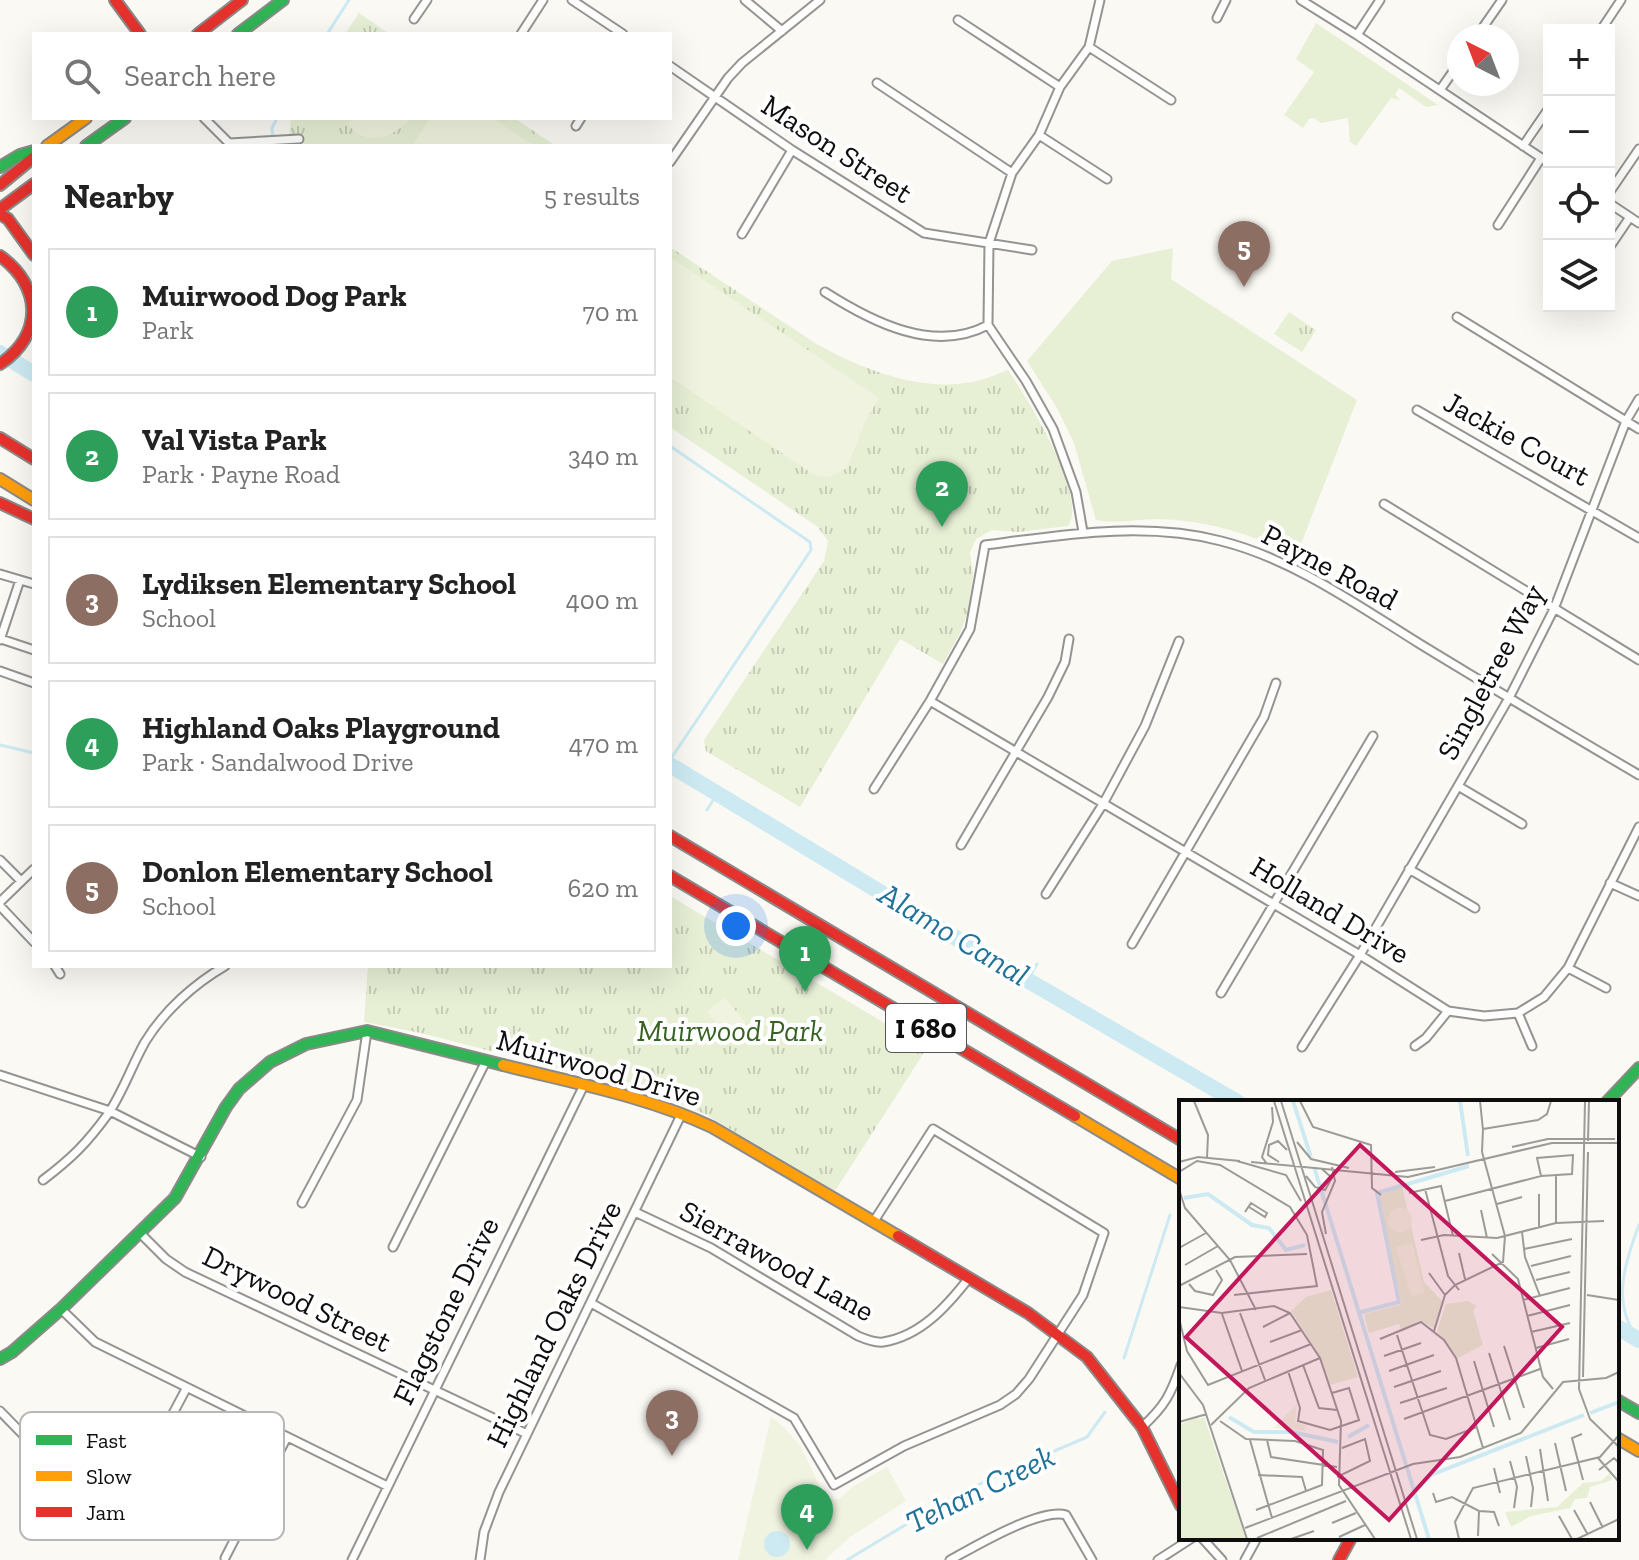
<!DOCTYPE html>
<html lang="en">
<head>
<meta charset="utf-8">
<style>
  body { margin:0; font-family:"Zilla Slab",serif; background:#f6f6f6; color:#222 }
  .controls { position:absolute; right:24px; top:24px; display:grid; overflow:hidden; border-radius:0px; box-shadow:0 8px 32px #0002 }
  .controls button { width:72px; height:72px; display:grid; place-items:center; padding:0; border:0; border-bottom:2px solid #e0e0e0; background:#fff; color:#222; font:40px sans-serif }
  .compass { position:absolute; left:1447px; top:24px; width:72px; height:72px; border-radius:50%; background:#fff; box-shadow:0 8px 32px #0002; rotate:318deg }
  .you { position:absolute; left:736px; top:926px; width:28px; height:28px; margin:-20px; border:6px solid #fff; border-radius:50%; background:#1a73e8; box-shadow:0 0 0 12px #1a73e833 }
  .badge { display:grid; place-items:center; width:52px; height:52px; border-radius:50%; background:#db2777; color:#fff; font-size:26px; font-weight:700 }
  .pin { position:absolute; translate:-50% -66px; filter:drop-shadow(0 2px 4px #0008) }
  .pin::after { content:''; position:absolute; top:42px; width:28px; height:24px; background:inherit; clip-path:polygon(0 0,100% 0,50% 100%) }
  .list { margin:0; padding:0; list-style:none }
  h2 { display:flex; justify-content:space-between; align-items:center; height:104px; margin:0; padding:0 32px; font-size:34px }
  h2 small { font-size:26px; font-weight:400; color:#767676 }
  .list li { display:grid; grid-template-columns:52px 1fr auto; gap:24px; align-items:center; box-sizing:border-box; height:128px; margin:0 16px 16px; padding:0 16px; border:2px solid #e0e0e0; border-radius:0px }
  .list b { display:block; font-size:30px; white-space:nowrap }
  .list p { margin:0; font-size:26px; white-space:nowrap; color:#767676 }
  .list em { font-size:26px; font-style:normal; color:#767676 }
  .icon { flex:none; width:44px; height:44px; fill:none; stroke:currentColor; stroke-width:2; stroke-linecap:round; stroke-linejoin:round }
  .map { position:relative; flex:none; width:1639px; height:1560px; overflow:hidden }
  .search { position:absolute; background:#fff; box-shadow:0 8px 32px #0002; left:32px; top:32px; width:640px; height:88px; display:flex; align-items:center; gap:20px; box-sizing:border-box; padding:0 28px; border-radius:0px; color:#767676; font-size:30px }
  .panel { position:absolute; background:#fff; box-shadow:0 8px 32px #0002; left:32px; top:144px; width:640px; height:824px; border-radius:0px }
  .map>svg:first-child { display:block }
  .grass { fill:#e7efd5 }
  .park { fill:url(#park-tufts) }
  .pitch { fill:#f0f3df }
  .water { fill:#cdeaf3 }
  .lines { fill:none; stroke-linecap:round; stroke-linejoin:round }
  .stream { stroke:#cdeaf3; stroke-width:3 }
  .river { stroke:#cdeaf3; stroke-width:16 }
  .street-casing { stroke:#959492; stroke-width:11 }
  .fast-casing { stroke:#8b8a88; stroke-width:14 }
  .slow-casing { stroke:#8b8a88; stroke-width:14 }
  .jam-casing { stroke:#8b8a88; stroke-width:14 }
  .street { stroke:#fefefd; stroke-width:7 }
  .fast { stroke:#30b455; stroke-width:10 }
  .slow { stroke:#ff9f0a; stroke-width:10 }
  .jam { stroke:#e5322d; stroke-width:10 }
  .labels { text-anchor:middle; stroke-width:8; stroke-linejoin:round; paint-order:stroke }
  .shield { fill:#fff; stroke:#565656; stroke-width:2 }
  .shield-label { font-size:28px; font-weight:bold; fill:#0e0e0e }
  .street-label { font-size:30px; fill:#0e0e0e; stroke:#fff }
  .park-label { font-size:30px; font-style:italic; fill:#386223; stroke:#fff }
  .water-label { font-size:32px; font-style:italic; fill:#207298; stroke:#fff }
  .inset-river { fill:none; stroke:#cdeaf3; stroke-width:4 }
  .inset-road { fill:none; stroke:#9c9b98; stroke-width:2 }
  .view { fill:#c2185b; fill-opacity:0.15; stroke:#c2185b; stroke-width:4 }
  .inset-edge { fill:none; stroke:#0e0e0e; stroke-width:4 }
  .key { fill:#fff; stroke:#b7b7b7; stroke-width:2 }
  .key-label { font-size:22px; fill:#0e0e0e }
</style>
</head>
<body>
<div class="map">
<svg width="1639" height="1560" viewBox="0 0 1639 1560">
  <defs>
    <pattern id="park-tufts" width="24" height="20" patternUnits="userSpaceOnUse" patternTransform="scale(2)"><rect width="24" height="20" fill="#e7efd5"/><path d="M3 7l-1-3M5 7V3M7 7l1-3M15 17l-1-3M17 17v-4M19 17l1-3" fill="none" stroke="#c5ccb6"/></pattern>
  </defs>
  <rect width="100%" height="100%" fill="#fbf9f4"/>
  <path class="grass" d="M1316,23l122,82 -12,2 -27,-19 -4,6 5,6 -9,-2 -35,48 -6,-4 -2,-24 -27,5 -7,-5 -5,1 -6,9 -19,-13 30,-43 -18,-13z
    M1173,248l-2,31 186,121 -61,157c-43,-23 -89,-37 -138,-38 -20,0 -43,5 -62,1l-22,-77 -17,-35 -30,-47 85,-100z"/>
  <path class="park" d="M359,13l30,21h-44z
    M291,118h223l42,28h-268z
    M670,247l145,96c46,26 104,49 157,39 12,-2 25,-8 36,-12 18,26 81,127 60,156l-50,6 -26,-2 -16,9 -6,14 3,21 -5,37 -8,22 -17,31 -43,-25 -100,168 -94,-56 -2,-11 120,-179 4,-20 -10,-14 -148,-100z
    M1289,312l27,18 -14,22 -28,-18z
    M670,896l257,152 -92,143 -130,-77 -30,-12 -111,-32 -143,-37 -57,-11 4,-56h302z"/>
  <path class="pitch" d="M349,118h62c-16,19 -44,30 -62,7z
    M430,118h62l42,28h-122z
    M670,257l209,141 -14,24 -18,46 -18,9 -15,-2 -144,-98z
    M724,997l22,26 -17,15 -22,-26z
    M771,1417l13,10 17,20 24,50 9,3 6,-2 12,-11 35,-20 19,34 -56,36 -25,23h-87z"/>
  <path class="water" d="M764 1544a13 13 0 1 1 26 0a13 13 0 1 1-26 0Z"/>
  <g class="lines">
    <path class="stream" d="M327,34l22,-34
      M273,146l-1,-18 5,-10
      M670,446l140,96 1,8 -141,210
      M0,745l34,8
      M707,810l10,-16
      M1028,980l9,-16
      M1639,1225c-15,39 -28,80 0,115
      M1124,1358l46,-143
      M847,1560l93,-56 56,-28 91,-39 18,-25"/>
    <path class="river" d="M0,353l34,21
      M670,765l314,190 253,147
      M1617,1327l22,13"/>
    <defs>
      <path id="street" d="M572,0l51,34
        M745,0l37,31
        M1301,0l56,35 192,128
        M1217,18l9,-18
        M414,19l13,-19
        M958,20l102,67
        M1601,30l20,-30
        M521,34l22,-34
        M1357,35l23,-35
        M1477,36l25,-36
        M1089,47l82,53
        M670,66l122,84 132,83 108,17
        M877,83l135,90
        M1440,90l19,-27
        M204,118l25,25 70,-4
        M576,126l5,-8
        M1039,135l68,44
        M1523,146l26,-38
        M670,162l58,-84 14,-15 78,-63
        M1609,193l30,-44
        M1609,203l30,20
        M1498,225l43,-67
        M742,234l50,-84
        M1609,248l21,-31
        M825,292c47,30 109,62 163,33
        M1457,317l182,112
        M1417,410l222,128
        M1384,504l255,156
        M1083,532l-7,-40 -23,-63 -27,-48 -38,-56 1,-82 23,-70 27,-38 21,-48 29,-40 11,-47
        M0,574l34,10
        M1,639l33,11
        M0,640l20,-60
        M0,671l34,12
        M930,701l430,254 88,56 36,5 34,-3 26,-16 24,-29 71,-141
        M1458,786l64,38
        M874,789l56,-88 40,-72 15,-84c77,-10 159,-24 236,-4 72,18 136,64 199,103 72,44 146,88 219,131
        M961,845l87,-148 17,-35 4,-23
        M0,860l21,21
        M1409,869l66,39
        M1610,883l29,13
        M1046,894l57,-90 42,-78 34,-85
        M0,902l34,-33
        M0,906l34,36
        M1132,944l132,-227 12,-34
        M55,966l5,8
        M1568,968l38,20
        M1221,993l152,-257
        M1518,1013l14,33
        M1415,1046l11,-8 22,-27
        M1302,1047l58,-92 149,-257 45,-89 72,-188 13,-22
        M0,1075l110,36 91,46
        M43,1180c29,-22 44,-37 65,-66 15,-22 24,-49 37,-72 19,-31 49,-58 80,-76
        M302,1203l55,-103 10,-69
        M635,1212l76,36 147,88c7,3 17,7 25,6 38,-6 64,-36 86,-64
        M141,1234l25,25 19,13 342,162
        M393,1247l93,-186
        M591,1303l203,115 40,67 70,-39 96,-41 16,-11 13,-15 54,-84 21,-62 -171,-104 -59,92
        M61,1309l34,33 292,144
        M0,1411l36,37
        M1142,1427c23,-21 29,-33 39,-62
        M120,1513l66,-124
        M1202,1538l20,22
        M225,1558l62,-121
        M352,1560l232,-475
        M480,1560l4,-28 15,-40 183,-379
        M950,1560c24,-13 91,-53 116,-45l26,45
        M1158,1560l34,-22
        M1245,1560l12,-22"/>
      <path id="fast" d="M238,34l45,-34
        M86,146l39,-28
        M0,167l20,-12 14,-4
        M1607,1102l32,-34
        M0,1359l12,-7 49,-43 114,-111 51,-91 13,-18 31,-27 36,-18 61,-13 136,34
        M1617,1400l22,13"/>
      <path id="slow" d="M47,146l39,-28
        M0,479l34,21
        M503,1065c71,18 143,31 209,62l186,109
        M1075,1116l106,63
        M1617,1438l22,13"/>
      <path id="jam" d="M115,0l25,34
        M198,34l44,-34
        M0,185l34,-28
        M0,209l34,-25
        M0,214l8,5 26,36
        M0,256c42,30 44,79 0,108
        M0,438l34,21
        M0,503l34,16
        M670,836l511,304
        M670,876l405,240
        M898,1236l130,77 59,44 55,70 39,79
        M1339,1560l12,-22"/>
    </defs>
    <use href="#street" class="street-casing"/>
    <use href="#fast" class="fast-casing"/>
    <use href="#slow" class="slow-casing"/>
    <use href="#jam" class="jam-casing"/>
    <use href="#street" class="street"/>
    <use href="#fast" class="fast"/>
    <use href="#slow" class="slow"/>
    <use href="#jam" class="jam"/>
  </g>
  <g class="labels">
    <rect class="shield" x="886" y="1004" width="80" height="48" rx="6"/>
    <g class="shield-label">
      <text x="926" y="1038">I 680</text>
    </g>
    <g class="street-label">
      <text transform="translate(837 149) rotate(33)" y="10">Mason Street</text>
      <text transform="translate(1517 439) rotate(29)" y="10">Jackie Court</text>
      <text transform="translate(1330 567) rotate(28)" y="10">Payne Road</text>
      <text transform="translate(1491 672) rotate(-62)" y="10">Singletree Way</text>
      <text transform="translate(1330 910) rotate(31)" y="10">Holland Drive</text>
      <text transform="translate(599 1068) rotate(16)" y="10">Muirwood Drive</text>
      <text transform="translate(777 1261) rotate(29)" y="10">Sierrawood Lane</text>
      <text transform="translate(297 1299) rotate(26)" y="10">Drywood Street</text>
      <text transform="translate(446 1311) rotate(-64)" y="10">Flagstone Drive</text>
      <text transform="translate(554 1324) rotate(-64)" y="10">Highland Oaks Drive</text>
    </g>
    <g class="park-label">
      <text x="730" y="1041">Muirwood Park</text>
    </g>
    <g class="water-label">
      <text transform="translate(954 934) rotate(31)" y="11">Alamo Canal</text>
      <text transform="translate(980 1489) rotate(-26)" y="11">Tehan Creek</text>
    </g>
  </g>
  <g transform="translate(1179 1100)">
    <rect width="440" height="440" fill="#fbf9f4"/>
    <path d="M289,201l9,5 -4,4 10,35 -25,13 -21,-27 9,-27zM25,317l42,122h-67v-112z" fill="#e7efd5"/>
    <path d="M223,86l22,96 19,20 -9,26 -14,-8 -18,12 -3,-8 -30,9 -5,-19 38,-10 -25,-102 5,-10zM152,190l27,87 -28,8 -10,-29 -29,-45 15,-14zM19,317l34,122h-53v-114zM431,373l2,7 -22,7 -3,11 -12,1 -5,9 -39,8 -20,11 -6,-15 52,-5 26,-24 18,-2z" fill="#e7efd5"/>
    <path d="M209 120a12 12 0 1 1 24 0a12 12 0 1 1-24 0ZM233,143l12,49 -12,5 -16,-50zM118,305l-2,17 11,3 -1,6 -32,-3z" fill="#f0f3df"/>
    <path class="inset-river" d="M114,1l18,56M281,1l8,55M135,67l115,372M5,98l24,-4 44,31 17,3 17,22 19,-5M178,213l42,-11 -22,-109 92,-27M411,313l29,-11M50,317l25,15h38l46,10M169,337l21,-12M234,393l18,-18 153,-60"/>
    <path class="inset-road" d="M15,1l14,34 -1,23M95,1l137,438M102,1l136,438M121,1l13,26 58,18 1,43 9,7M301,1l3,29M406,1l-6,288 11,30 29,28M304,29l55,-9 9,-6 4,-13M409,41l1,-40M118,42l14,17 38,9M333,47l36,-8h67M58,61l49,14 15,26M0,62l19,-5 42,4M72,62l157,15 144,-34h67M100,62l-11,-7 1,-10 9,-4 9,9M88,64l-5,-7 11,-35 -1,-15M0,72l18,-11 23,4 70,42 17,28 10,51 -83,9M216,72l40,-5M127,76l9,11 10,3 7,-12 -10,-9M0,89l6,19 45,52 26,50M246,89l23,87 11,14M230,93l32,-7 12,50M266,101l96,-25 31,-2 1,-19 -36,3 4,18M318,104l25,-7M302,110l6,28M66,112l6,-9 16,10 -2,4 -16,-10M377,123v-49M360,127v-33M343,132l3,25 15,39M147,134l-4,-22 13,-31 -3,-14M242,140l23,-5 53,3 59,-15 48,-2M0,148l27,-15M345,149l48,-10M280,153l6,26M313,154l26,25 25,98 10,12M6,165l33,-19M352,166l40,-10M250,173l16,22M357,180l34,-8M10,184l6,7 18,4 9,-15 -6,-10M0,186l56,-29 72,-3M408,195l32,5M344,200l47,-12M0,207l43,6 52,-7 16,7 30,45 21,63 -2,64 36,54M61,213l25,67M43,214l20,57M348,216l43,-11M0,218l8,33 21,34 103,-41M84,227l27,-14M255,231l11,-36 10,-10 48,-23 2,-26 -23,-84 1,-23M352,232l39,-9M218,235l33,100 16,4 31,-12M201,239l41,-17 23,18 12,18 27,90M91,242l32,-12M325,246l20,62M357,248l33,-9M310,253l21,67M205,256l37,-13M295,261l20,66M124,265l16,43 18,2M109,271l12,37 -2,13 32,9 29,-10 -10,-32 -17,5M210,271l45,-16M0,273l24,32 44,134M404,277l5,-225M215,287l47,-16M221,303l47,-15M225,319l136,-50M41,321l26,18 49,2 28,9 -1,35 -66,25M0,322l28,-8M32,325l38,-37 71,-30M403,334l-10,4 11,42M71,340l22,78M88,340l4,17 66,10M376,343l11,48M361,349l8,52M347,356l7,32 -2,19M419,358l21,24M331,361l7,26 -3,21M315,368l6,25M420,370l15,-12 5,5M79,375l44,2 4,14M158,377l33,-16 -5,-22 -23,9M254,393l3,9 16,-5 27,14 15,1 5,14M411,402l13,26M395,410l14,25M380,416l13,23M153,423l24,-10M66,428l168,-64 47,-7 61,-24 42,-51 43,-4 13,-6M299,436l1,-25M160,437l26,-12M78,438l89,-37M112,439l23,-8M280,439l-4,-17 18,-34 127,-31 19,-22M398,439l42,-20"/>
    <path class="view" d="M181,45l202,182 -173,193 -203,-183z"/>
    <rect width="440" height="440" class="inset-edge"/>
  </g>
  <rect x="20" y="1412" width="264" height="128" rx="12" class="key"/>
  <rect x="36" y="1435" width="36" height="10" fill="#30b455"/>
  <rect x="36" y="1471" width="36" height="10" fill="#ff9f0a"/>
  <rect x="36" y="1507" width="36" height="10" fill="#e5322d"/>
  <g class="key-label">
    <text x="86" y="1448">Fast</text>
    <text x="86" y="1484">Slow</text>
    <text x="86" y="1520">Jam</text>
  </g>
</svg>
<div class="controls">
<button>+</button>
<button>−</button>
<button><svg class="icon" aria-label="locate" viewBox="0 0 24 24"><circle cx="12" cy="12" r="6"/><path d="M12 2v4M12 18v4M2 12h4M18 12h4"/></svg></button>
<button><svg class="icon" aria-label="layers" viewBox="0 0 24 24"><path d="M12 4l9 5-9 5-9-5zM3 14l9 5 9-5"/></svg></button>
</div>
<svg class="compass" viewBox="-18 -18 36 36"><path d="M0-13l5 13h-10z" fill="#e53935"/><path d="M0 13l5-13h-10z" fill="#767676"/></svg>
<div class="you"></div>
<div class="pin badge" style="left:805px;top:992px;background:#2e9e5b">1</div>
<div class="pin badge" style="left:942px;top:527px;background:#2e9e5b">2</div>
<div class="pin badge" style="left:672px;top:1456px;background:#8d6e63">3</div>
<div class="pin badge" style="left:807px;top:1550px;background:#2e9e5b">4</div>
<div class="pin badge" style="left:1244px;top:287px;background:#8d6e63">5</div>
<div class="search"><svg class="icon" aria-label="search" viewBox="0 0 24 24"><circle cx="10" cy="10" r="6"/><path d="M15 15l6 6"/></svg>Search here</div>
<section class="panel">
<h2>Nearby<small>5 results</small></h2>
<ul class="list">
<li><span class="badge" style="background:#2e9e5b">1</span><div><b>Muirwood Dog Park</b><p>Park</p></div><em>70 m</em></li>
<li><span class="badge" style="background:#2e9e5b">2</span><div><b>Val Vista Park</b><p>Park · Payne Road</p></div><em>340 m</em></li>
<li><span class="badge" style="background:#8d6e63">3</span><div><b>Lydiksen Elementary School</b><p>School</p></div><em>400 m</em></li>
<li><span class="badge" style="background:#2e9e5b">4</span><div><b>Highland Oaks Playground</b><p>Park · Sandalwood Drive</p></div><em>470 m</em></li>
<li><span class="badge" style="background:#8d6e63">5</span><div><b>Donlon Elementary School</b><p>School</p></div><em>620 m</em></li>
</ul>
</section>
</div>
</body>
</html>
